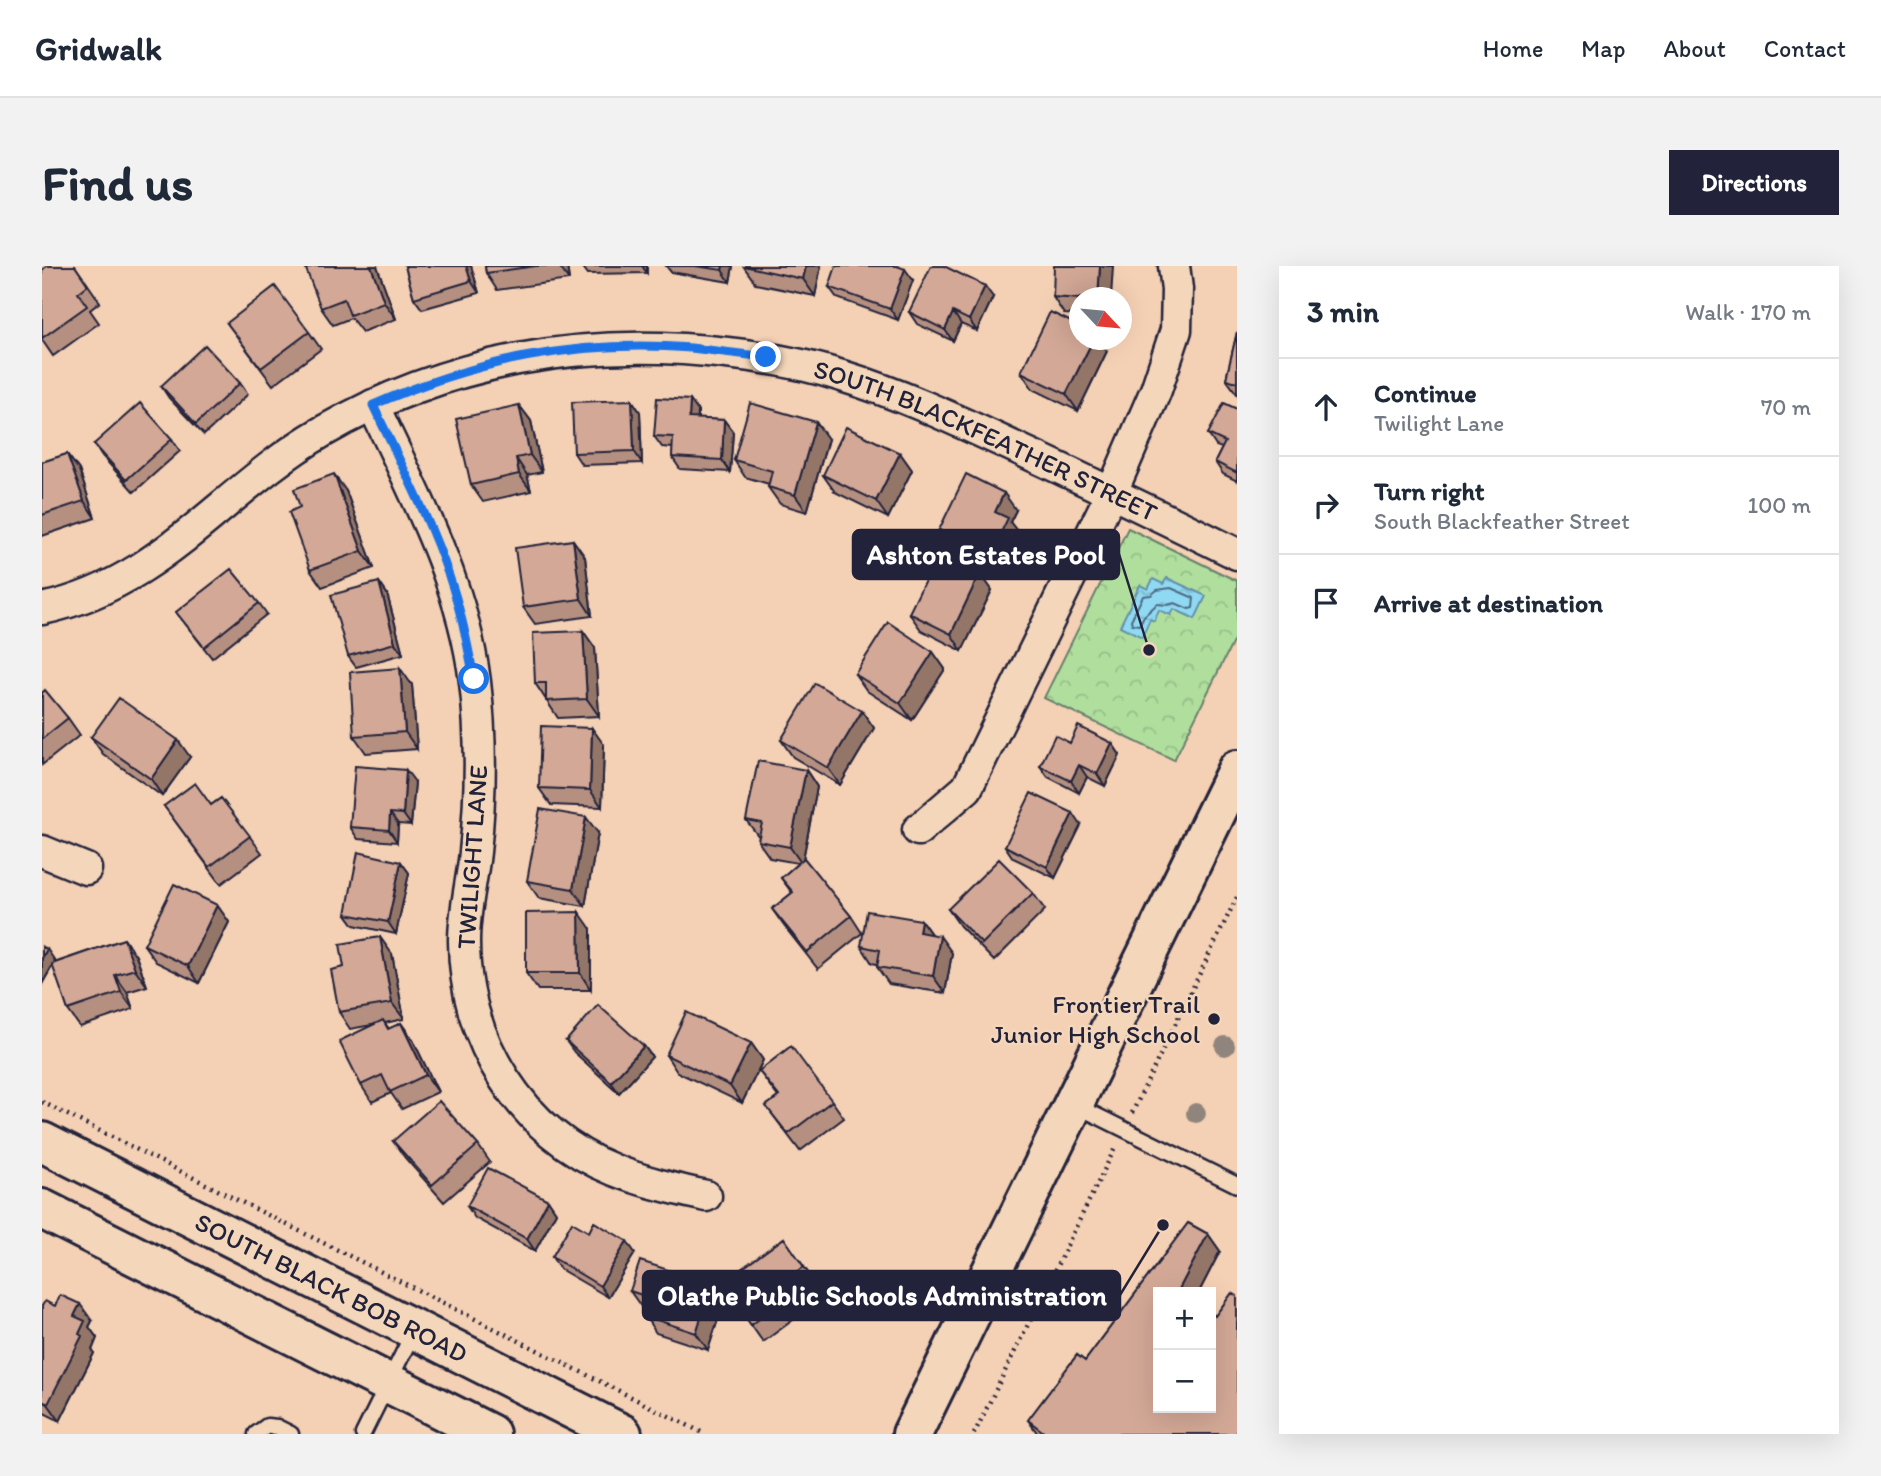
<!DOCTYPE html>
<html lang="en">
<head>
<meta charset="utf-8">
<style>
  body { margin:0; font-family:Itim,sans-serif; background:#f2f2f3; color:#1f2937 }
  .controls { position:absolute; right:21px; bottom:21px; display:grid; overflow:hidden; border-radius:0px; box-shadow:0 7px 28px #0002 }
  .controls button { width:63px; height:63px; display:grid; place-items:center; padding:0; border:0; border-bottom:2px solid #e0e1e3; background:#fff; color:#1f2937; font:35px sans-serif }
  .compass { position:absolute; left:1027px; top:21px; width:63px; height:63px; border-radius:50%; background:#fff; box-shadow:0 7px 28px #0002; rotate:116deg }
  .stop { position:absolute; width:21px; height:21px; margin:-16px; border:5px solid #1a73e8; border-radius:50%; background:#fff }
  .stop.end { background:#1a73e8; border-color:#fff; box-shadow:0 2px 7px #0008 }
  .list { margin:0; padding:0; list-style:none }
  h2 { display:flex; justify-content:space-between; align-items:center; height:91px; margin:0; padding:0 28px; font-size:30px }
  h2 small { font-size:23px; font-weight:400; color:#747a83 }
  .list li { display:grid; grid-template-columns:46px 1fr auto; gap:21px; align-items:center; box-sizing:border-box; height:98px; padding:0 28px; border-top:2px solid #e0e1e3 }
  .list b { display:block; font-size:26px; white-space:nowrap }
  .list p { margin:0; font-size:23px; white-space:nowrap; color:#747a83 }
  .list em { font-size:23px; font-style:normal; color:#747a83 }
  .icon { flex:none; width:38px; height:38px; fill:none; stroke:currentColor; stroke-width:2; stroke-linecap:round; stroke-linejoin:round }
  .map { position:relative; flex:none; width:1195px; height:1168px; overflow:hidden; border-radius:0px }
  header { display:flex; align-items:center; gap:42px; box-sizing:border-box; height:98px; padding:0 35px; background:#fff; border-bottom:2px solid #e0e1e3 }
  header strong { font-size:33px }
  nav { display:flex; gap:38px; margin-inline-start:auto; font-size:24px }
  .intro { display:flex; align-items:center; justify-content:space-between; box-sizing:border-box; height:168px; padding:0 42px }
  h1 { margin:0; font-size:49px }
  .button { padding:18px 32px; border-radius:0px; background:#22223b; color:#fff; font-size:24px; font-weight:700 }
  main { display:flex; gap:42px; padding:0 42px }
  aside { flex:1; background:#fff; border-radius:0px; box-shadow:0 7px 28px #0002 }
  .map>svg:first-child { display:block }
  .park { fill:url(#park-crowns); stroke:#68806c; stroke-width:2 }
  .water { fill:url(#water-ripples); stroke:#6490a9; stroke-width:2 }
  .lines { fill:none; stroke-linecap:round; stroke-linejoin:round }
  .shore { stroke:#4e6b84; stroke-width:2 }
  .lane-casing { stroke:#22223b; stroke-width:19 }
  .street-casing { stroke:#22223b; stroke-width:35 }
  .secondary-casing { stroke:#22223b; stroke-width:44 }
  .path { stroke:#22223b; stroke-width:4.5; stroke-dasharray:2 5; stroke-linecap:butt }
  .lane { stroke:#f4d7ba; stroke-width:14 }
  .street { stroke:#f4d7ba; stroke-width:30 }
  .secondary { stroke:#f4d7ba; stroke-width:38 }
  .tree { fill:#90857c }
  .wall { fill:#b59081; stroke:#22223b; stroke-width:2 }
  .shaded-wall { fill:#947669; stroke:#22223b; stroke-width:2 }
  .building { fill:#d3a896; stroke:#22223b; stroke-width:2 }
  .route { stroke:#1a73e8; stroke-width:9 }
  .poi-dot { fill:#22223b; stroke:#f4d7ba; stroke-width:2.5 }
  .labels { text-anchor:middle; stroke-width:5; stroke-linejoin:round; paint-order:stroke }
  .street-label { font-size:26px; fill:#22223b; stroke:#f4d7ba }
  .poi-label { font-size:26px; fill:#22223b; stroke:#f4d7ba; text-anchor:end }
  .leader { fill:none; stroke:#22223b; stroke-width:2.5 }
  .callout-dot { fill:#22223b; stroke:#f4d7ba; stroke-width:2.5 }
  .callout { fill:#22223b; stroke:#22223b; stroke-width:2.5 }
  .callout-label { font-size:28px; text-anchor:middle; font-weight:bold; fill:#fff }
</style>
</head>
<body>
<header>
<strong>Gridwalk</strong>
<nav><a>Home</a><a>Map</a><a>About</a><a>Contact</a></nav>
</header>
<div class="intro"><h1>Find us</h1><a class="button">Directions</a></div>
<main>
<div class="map">
<svg width="1195" height="1168" viewBox="0 0 1195 1168">
  <defs>
    <pattern id="park-crowns" width="20" height="18" patternUnits="userSpaceOnUse" patternTransform="scale(1.75)"><rect width="20" height="18" fill="#afde9d"/><path d="M2 6a3 3 0 1 1 6 0M12 15a3 3 0 1 1 6 0" fill="none" stroke="#96be88"/></pattern>
    <pattern id="water-ripples" width="26" height="14" patternUnits="userSpaceOnUse" patternTransform="scale(1.75)"><rect width="26" height="14" fill="#90d9f2"/><path d="M2 4q2-2 4 0t4 0M15 11q2-2 4 0t4 0" fill="none" stroke="#7cbad0"/></pattern>
  </defs>
  <rect width="100%" height="100%" fill="#f4d0b4"/>
  <filter id="ink" filterUnits="userSpaceOnUse"><feTurbulence type="fractalNoise" baseFrequency=".0143" numOctaves="2"/><feDisplacementMap in="SourceGraphic" scale="14" xChannelSelector="R" yChannelSelector="G"/><feConvolveMatrix kernelMatrix="1 2 1 2 8 2 1 2 1" color-interpolation-filters="sRGB"/></filter>
  <g filter="url(#ink)">
    <path class="park" d="M1086,262l109,53v53l-63,126 -130,-62z"/>
    <path class="water" d="M1125,312l39,18 -11,23 -21,-10 -3,6 -12,-5 -5,11 -4,-2 -8,18 -22,-11 20,-41 8,4 5,-10 10,5z"/>
    <g class="lines">
      <path class="shore" d="M1129,322l23,10 -1,10 -4,1 -14,-6 -8,2 -10,-1 -13,12 -5,9 -7,-1 -1,-4 12,-24 8,-1 6,-5z"/>
      <defs>
        <path id="lane" d="M1033,839l162,80
          M214,1168l11,-8 10,1 14,7
          M321,1168l51,-103"/>
        <g id="street">
          <path d="M331,139c42,89 90,178 102,277 7,57 6,113 0,170 -3,29 -11,59 -11,89 0,99 57,192 150,229 30,12 61,19 92,26"/>
          <path id="s1" d="M0,343c120,-25 180,-119 280,-177 124,-72 263,-96 405,-79 38,4 78,11 115,23 59,18 114,44 170,70 76,35 150,71 225,108"/>
          <path d="M876,564l49,-42 145,-296 44,-102 20,-60 1,-41 -3,-23"/>
          <path d="M0,585l44,18"/>
        </g>
        <g id="secondary">
          <path id="s2" d="M0,876l580,292"/>
          <path d="M0,943l448,225"/>
          <path d="M870,1168l325,-664"/>
        </g>
      </defs>
      <use href="#lane" class="lane-casing"/>
      <use href="#street" class="street-casing"/>
      <use href="#secondary" class="secondary-casing"/>
      <path class="path" d="M0,836l663,332
        M1090,847l105,-216
        M932,1168l142,-288"/>
      <use href="#lane" class="lane"/>
      <use href="#street" class="street"/>
      <use href="#secondary" class="secondary"/>
    </g>
    <g class="tree">
      <circle cx="1183" cy="780" r="10"/>
      <circle cx="1154" cy="847" r="10"/>
    </g>
    <path class="wall" d="M33,0l25,36 -10,8 9,13 -46,33 -11,-16v-70z
      M335,0l19,53 -34,13 -11,-14 -18,7 -12,-17z
      M363,0h66l8,27 -57,16 -8,-11z
      M443,0h82l2,14 -72,10 -11,-17z
      M540,0h65v7l-59,1z
      M624,0h67l-3,16 -59,-10z
      M779,0l-6,30 -59,-12 -12,-17z
      M871,14l-15,40 -61,-22 -8,-11z
      M951,31l-16,34 -16,-7 -8,17 -36,-17 -8,-12z
      M1011,31l27,1v17l-16,-1z
      M185,57l82,9 12,17 -48,36z
      M1195,66v62l-11,-15z
      M1065,85l-29,60 -45,-22 -12,-17z
      M198,117l8,11 -44,41 -35,-37 -8,-12z
      M590,134l8,12 2,51 -60,2 -8,-12z
      M477,139l12,16 11,51 -15,3 4,16 -48,11 -12,-17z
      M1195,143v72l-14,-7 -8,-12 7,-14 -6,-2 -8,-12z
      M656,145v8l26,1 9,12 -3,40 -50,-3 -8,-12 1,-9 -11,-1 -8,-11z
      M130,173l8,12 -46,41 -32,-36 -8,-12z
      M786,173l-21,73 -27,-8 -12,-17 1,-3 -24,-7 -11,-17z
      M858,187l12,17 -24,48 -53,-26 -12,-17z
      M25,188l12,16 16,48 -53,18v-74z
      M304,225l28,77 -52,19 -12,-17 -10,-63z
      M974,244l-6,12 10,13 -18,37 -51,-25 -12,-17z
      M531,274l12,17 7,59 -57,8 -12,-17z
      M938,307l12,17 -30,61 -41,-21 -12,-17z
      M337,316l8,12 16,60 -47,13 -8,-11z
      M217,337l8,11 -55,44 -36,-46z
      M541,365l12,17 4,68 -41,2 -23,-35z
      M891,386l12,17 -33,51 -45,-29 -12,-17z
      M370,419l5,64 -51,4 -12,-17z
      M0,427l26,25 12,17 -38,30z
      M820,445l12,17 -34,57 -47,-28 -12,-17z
      M49,471l99,20 -28,39 -59,-42z
      M1028,477h42l8,12 -15,31 -18,-9 -8,16 -31,-16 -8,-11z
      M562,479l-2,62 -51,-2 -12,-17z
      M764,504l11,17 -14,72 48,57 11,17 -44,36 -34,-43 -12,-17 20,-16 -11,-15 17,-15 -28,-5 -12,-17 1,-4 -13,-17z
      M373,516l-4,43 -13,-1 -1,18 -39,-3 -8,-12z
      M179,532l41,55 -41,31 -57,-78 47,-1z
      M1039,559l-26,53 -42,-20 -8,-12z
      M556,567l-13,73 -46,-8 -12,-17z
      M359,596l8,11 -13,61 -42,-9 -8,-11z
      M991,627l12,17 -51,51 -34,-35 -12,-17z
      M175,639l12,17 -30,61 -43,-21 -12,-17z
      M879,654l10,14 21,19 -7,40 -56,-9 -12,-17v-3l-5,-1 -11,-17z
      M549,663v61h-53l-12,-17z
      M82,673l12,17 11,30 -20,6 6,17 -53,18 -12,-17 -15,-45 -11,19v-37l13,14 -1,2z
      M350,688l12,65 -19,4 4,6 12,-6 12,17 25,52 -36,17 -11,-16 -19,9 -11,-17 11,-60 -22,4 -11,-17 5,-45z
      M524,775l78,5 8,11 -33,36 -45,-41z
      M709,777l12,17 -21,43 -65,-31 -11,-17z
      M717,805l73,30 12,17 -44,33 -34,-45 12,-9z
      M351,875l85,4 12,17 -46,40 -39,-44z
      M506,934l8,12 -21,39 -60,-33 -8,-12z
      M1146,957l20,11 12,17 -21,41h-41v116h53v-95l4,3 17,-23 5,3v138h-199l-10,-14 49,-65 8,6z
      M547,966l46,21 -27,44 -48,-28 -8,-12z
      M742,972l32,46 -13,9 9,13 -49,36 -41,-59z
      M670,1018l12,17 -16,49 -52,-17 -11,-17 2,-6 -5,-2 -12,-17z
      M0,1040l50,15 -3,6 8,11 -5,12 2,3 -34,68 -18,-9z"/>
    <path class="shaded-wall" d="M329,0h6l19,53 -12,-17z
      M424,0h5l8,27 -8,-12z
      M517,0h8l2,14z
      M600,0h5v7z
      M681,0h10l-3,16 -8,-12z
      M764,0h15l-6,30 -12,-17z
      M1058,0h13l-2,32h-13z
      M863,3l8,11 -15,40 -8,-11z
      M943,20l8,11 -16,34 -8,-11z
      M911,46l8,12 -8,17 -8,-11z
      M1051,74h6l8,11 -29,60 -12,-17z
      M590,134l8,12 2,51 -8,-12z
      M648,134l8,11 -1,19 -8,-12z
      M477,139l12,16 11,51 -12,-17z
      M682,154l9,12 -3,40 -8,-12z
      M774,156l12,17 -21,73 -12,-17z
      M858,187l12,17 -24,48 -12,-17z
      M25,188l12,16 16,48 -11,-17z
      M474,192l11,17 4,16 -12,-17z
      M292,208l12,17 28,77 -12,-17z
      M962,227l12,17 -6,12 10,13 -18,37 -12,-17 5,-43z
      M531,274l12,17 7,59 -11,-17z
      M938,307l12,17 -30,61 -11,-17z
      M337,316l8,12 16,60 -8,-11z
      M541,365l12,17 4,68 -12,-17z
      M891,386l12,17 -33,51 -12,-17z
      M358,402l12,17 5,64 -12,-17z
      M820,445l12,17 -34,57 -12,-17z
      M550,462l12,17 -2,62 -12,-17z
      M136,474l12,17 -28,39 -11,-17z
      M1070,477l8,12 -15,31 -8,-12z
      M1037,499l8,12 -8,16 -8,-12z
      M364,504l9,12 -4,43 -8,-11z
      M764,504l11,17 -15,77 -12,-17z
      M348,547l8,11 -1,18 -8,-12z
      M1031,547l8,12 -26,53 -8,-11z
      M544,551l12,16 -13,73 -12,-17z
      M359,596l8,11 -13,61 -8,-12z
      M175,639l12,17 -30,61 -11,-17z
      M537,646l12,17v61l-11,-17z
      M879,654l12,17 -14,-5z
      M898,670l12,17 -7,40 -12,-17z
      M338,671l12,17 12,65 -12,-16z
      M82,673l12,17 11,30 -12,-17z
      M5,683l8,12 -13,23v-26z
      M73,709l12,17 6,17 -12,-17z
      M359,757l12,17 25,52 -12,-17z
      M709,777l12,17 -21,43 -12,-17z
      M602,780l8,11 -33,36 -8,-11z
      M506,934l8,12 -21,39 -8,-12z
      M1166,968l12,17 -21,41h-20l-1,-1z
      M585,975l8,12 -27,44 -8,-11z
      M670,1018l12,17 -16,49 -12,-17z
      M38,1038l12,17 -3,6 8,11 -5,12 2,3 -34,68 -12,-17 26,-88z"/>
    <path class="building" d="M5,0h28l13,19 -10,8 9,13 -45,32v-68z
      M271,0h58l13,36 -34,13 -6,-16 -23,9 -15,-39z
      M363,0h61l5,15 -57,17z
      M443,0h51l-50,7z
      M653,0h28l-1,4z
      M702,0h62l-3,13z
      M794,0h61l8,3 -15,40 -61,-22z
      M889,0h13l41,20 -16,34 -16,-8 -8,18 -36,-18z
      M1012,0h46l-2,32h-18v1l-27,-2z
      M233,20l34,46 -48,36 -34,-45z
      M1008,46l30,14v14h13l-27,54 -45,-22z
      M1195,66v50l-11,-3z
      M163,79l35,38 -44,41 -35,-38z
      M615,132l33,2 -1,18 35,2 -2,40 -50,-3 1,-20 -19,-1z
      M590,134l2,51 -60,2 -2,-51z
      M98,137l32,36 -46,41 -32,-36z
      M708,137l66,19 -21,73 -27,-8 4,-16 -38,-11z
      M1182,137l13,6v64l-22,-11 10,-20 -17,-8z
      M477,139l11,50 -14,3 3,16 -48,11 -15,-66z
      M804,161l54,26 -24,48 -53,-26z
      M25,188l17,47 -42,14v-53z
      M292,208l28,77 -52,19 -21,-58 11,-5 -6,-18z
      M924,208l38,19 -9,19 13,6 -18,37 -51,-25z
      M531,274l8,59 -58,8 -8,-59z
      M897,286l41,21 -29,61 -42,-21z
      M189,303l28,34 -55,44 -28,-35z
      M337,316l16,61 -47,13 -17,-61z
      M846,356l45,30 -33,51 -45,-29z
      M541,365l4,68 -41,2v-18h-11l-2,-50z
      M358,402l5,64 -51,4 -4,-64z
      M773,417l47,28 -34,57 -47,-28z
      M3,424l23,28 -26,21v-46z
      M77,432l59,42 -27,39 -60,-42z
      M499,460l51,2 -2,62 -51,-2z
      M1036,460l34,17 -15,31 -18,-9 -8,16 -31,-15 15,-31 15,8z
      M716,495l48,9 -16,77 -32,-6 4,-18 -16,-3z
      M313,500l51,4 -3,44 -13,-1 -1,17 -39,-3z
      M153,517l16,22 10,-7 29,38 -41,31 -45,-61z
      M989,527l42,20 -26,54 -42,-21z
      M498,543l46,8 -13,72 -46,-8z
      M316,586l43,10 -13,60 -42,-8z
      M762,592l47,58 -44,36 -35,-43 21,-17 -12,-14z
      M957,593l34,34 -51,51 -34,-35z
      M132,618l43,21 -29,61 -44,-21z
      M825,645l54,9 -2,12 21,4 -7,40 -56,-9 3,-17 -19,-4z
      M537,646l1,61h-54v-60z
      M338,671l12,66 -53,9 -8,-42 13,-3 -4,-23z
      M82,673l11,30 -20,6 6,17 -53,18 -16,-46z
      M0,681l5,2 -5,9z
      M556,739l46,41 -33,36 -45,-41z
      M644,746l65,31 -21,43 -64,-31z
      M341,754l5,9 13,-6 25,52 -36,17 -8,-17 -21,10 -22,-44z
      M749,780l41,55 -44,33 -22,-28 13,-10 -20,-25z
      M397,835l39,44 -46,40 -39,-44z
      M446,902l60,32 -21,39 -60,-33z
      M530,956l17,10 5,-10 33,19 -27,45 -48,-29z
      M1146,957l20,11 -30,57 2,1h-22v116h53v-95l4,3 17,-23 5,3v138h-191l-18,-14 49,-65 8,6z
      M742,972l20,29 -13,9 9,13 -49,36 -29,-42z
      M598,995l72,23 -16,49 -51,-17 6,-18 -21,-7z
      M18,1029l20,9 -6,12 11,5 -6,13 3,2 -34,68 -6,-3v-95l3,-5 10,5z"/>
  </g>
  <g class="lines" filter="url(#ink)">
    <path class="route" d="M432,413c-6,-34 -13,-68 -24,-100 -20,-60 -50,-117 -77,-174 103,-45 206,-66 318,-57 25,3 50,6 75,9"/>
  </g>
  <circle class="poi-dot" cx="1172" cy="753" r="7"/>
  <g class="labels">
    <g class="street-label">
      <text dy="9" stroke="none"><textPath href="#s1" startOffset="1029">SOUTH BLACKFEATHER STREET</textPath></text>
      <text transform="translate(430 591) rotate(-86)" y="9">TWILIGHT LANE</text>
      <text dy="9" stroke="none"><textPath href="#s2" startOffset="324">SOUTH BLACK BOB ROAD</textPath></text>
    </g>
    <g class="poi-label">
      <text x="1158" y="747">Frontier Trail<tspan x="1158" dy="30">Junior High School</tspan></text>
    </g>
  </g>
  <path class="leader" d="M1107 384L1077 288M1121 959L1078 1029"/>
  <g class="callout-dot">
    <circle cx="1107" cy="384" r="7"/>
    <circle cx="1121" cy="959" r="7"/>
  </g>
  <g class="callout">
    <rect x="811" y="264" width="266" height="49" rx="7"/>
    <rect x="601" y="1005" width="477" height="49" rx="7"/>
  </g>
  <g class="callout-label">
    <text x="944" y="298">Ashton Estates Pool</text>
    <text x="840" y="1039">Olathe Public Schools Administration</text>
  </g>
</svg>
<div class="controls">
<button>+</button>
<button>−</button>
</div>
<svg class="compass" viewBox="-18 -18 36 36"><path d="M0-13l5 13h-10z" fill="#e53935"/><path d="M0 13l5-13h-10z" fill="#747a83"/></svg>
<div class="stop" style="left:432px;top:413px"></div>
<div class="stop end" style="left:724px;top:91px"></div>
</div>
<aside>
<h2>3 min<small>Walk · 170 m</small></h2>
<ul class="list">
<li><svg class="icon" aria-label="ahead" viewBox="0 0 24 24"><path d="M12 20V5M6 11l6-6 6 6"/></svg><div><b>Continue</b><p>Twilight Lane</p></div><em>70 m</em></li>
<li><svg class="icon" aria-label="right" viewBox="0 0 24 24"><path d="M7 20v-9h11M14 6l5 5-5 5"/></svg><div><b>Turn right</b><p>South Blackfeather Street</p></div><em>100 m</em></li>
<li><svg class="icon" aria-label="arrive" viewBox="0 0 24 24"><path d="M6 21V4h12l-3 4 3 4H6"/></svg><div><b>Arrive at destination</b></div></li>
</ul>
</aside>
</main>
</body>
</html>
